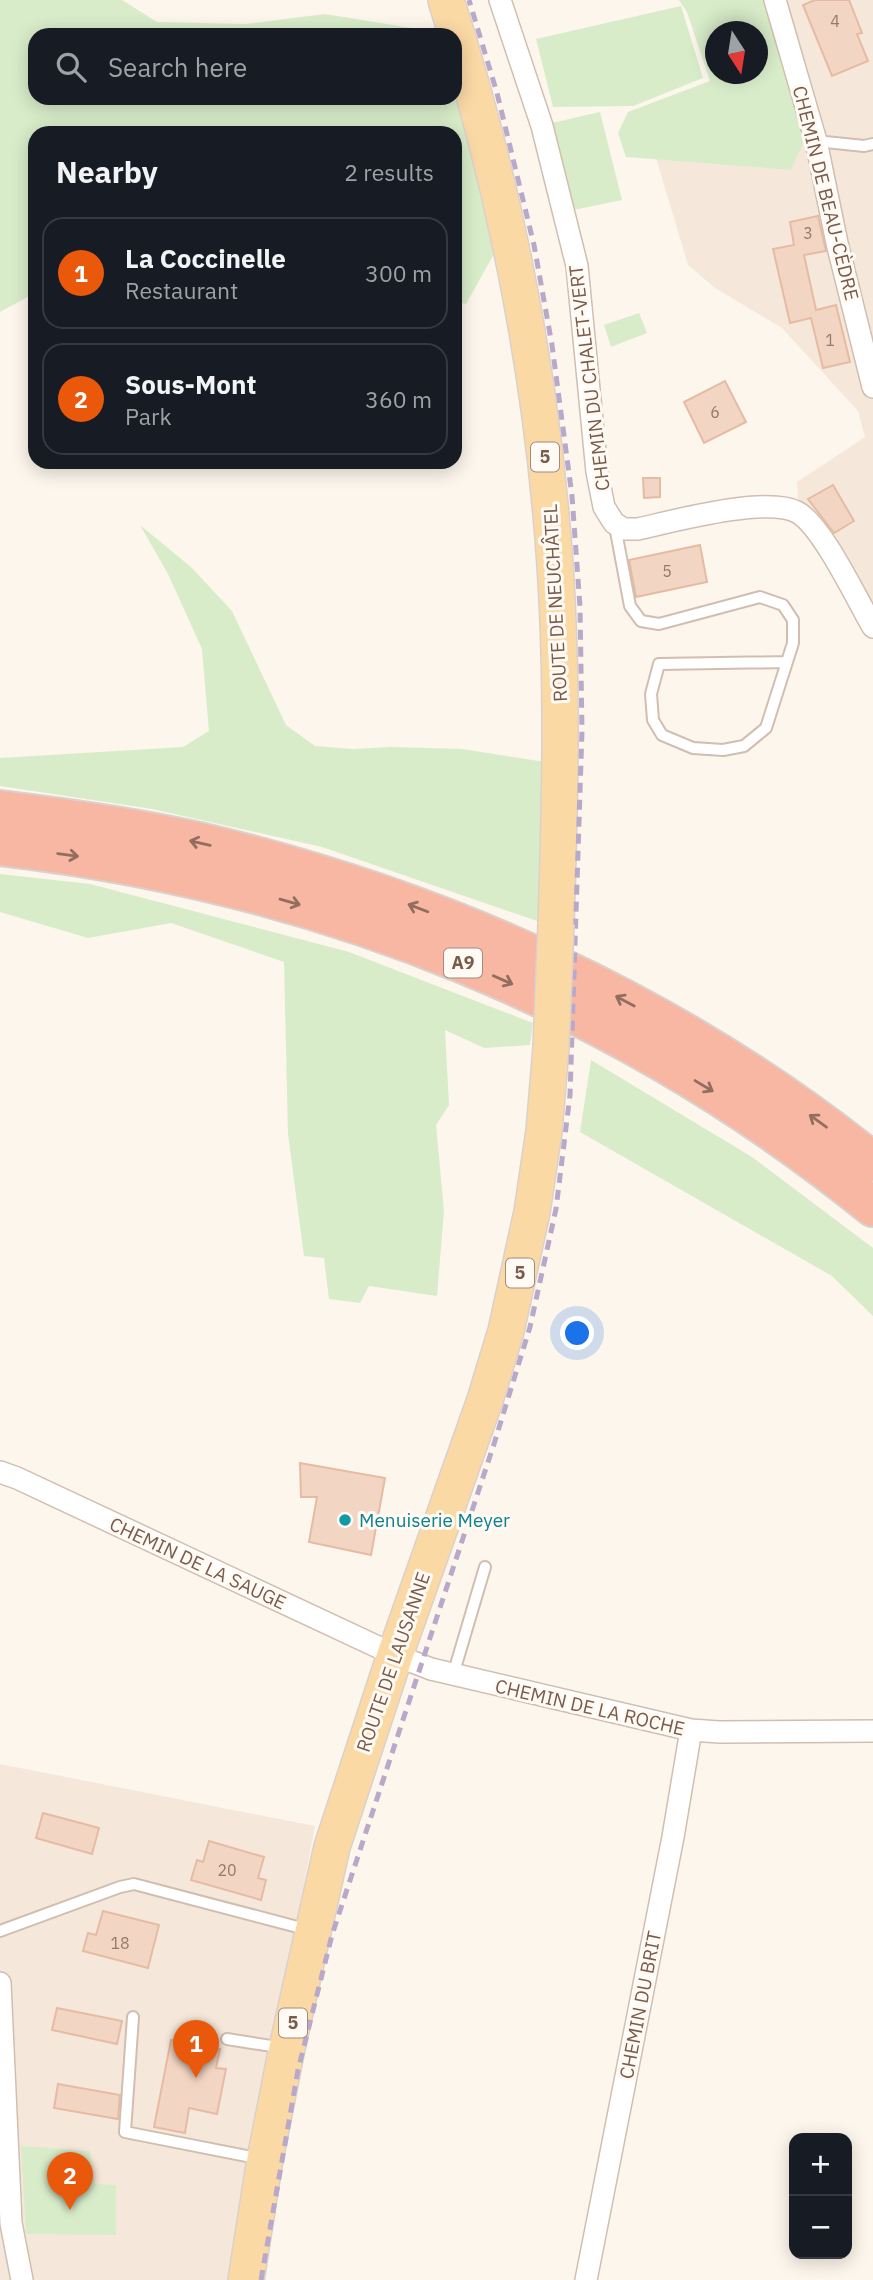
<!DOCTYPE html>
<html lang="en">
<head>
<meta charset="utf-8">
<style>
  body { margin:0; font-family:"IBM Plex Sans",sans-serif; background:#20242c; color:#f1f3f6 }
  .controls { position:absolute; right:21px; bottom:21px; display:grid; overflow:hidden; border-radius:14px; box-shadow:0 4px 18px #0003 }
  .controls button { width:63px; height:63px; display:grid; place-items:center; padding:0; border:0; border-bottom:2px solid #363941; background:#171b24; color:#f1f3f6; font:35px sans-serif }
  .compass { position:absolute; left:705px; top:21px; width:63px; height:63px; border-radius:50%; background:#171b24; box-shadow:0 4px 18px #0003; rotate:168deg }
  .you { position:absolute; left:578px; top:1334px; width:24px; height:24px; margin:-18px; border:5px solid #fff; border-radius:50%; background:#1a73e8; box-shadow:0 0 0 10px #1a73e833 }
  .badge { display:grid; place-items:center; width:46px; height:46px; border-radius:50%; background:#ea580c; color:#fff; font-size:23px; font-weight:700 }
  .pin { position:absolute; translate:-50% -58px; filter:drop-shadow(0 2px 4px #0008) }
  .pin::after { content:''; position:absolute; top:37px; width:24px; height:21px; background:inherit; clip-path:polygon(0 0,100% 0,50% 100%) }
  .list { margin:0; padding:0; list-style:none }
  h2 { display:flex; justify-content:space-between; align-items:center; height:91px; margin:0; padding:0 28px; font-size:30px }
  h2 small { font-size:23px; font-weight:400; color:#9ea1a6 }
  .list li { display:grid; grid-template-columns:46px 1fr auto; gap:21px; align-items:center; box-sizing:border-box; height:112px; margin:0 14px 14px; padding:0 14px; border:2px solid #363941; border-radius:21px }
  .list b { display:block; font-size:26px; white-space:nowrap }
  .list p { margin:0; font-size:23px; white-space:nowrap; color:#9ea1a6 }
  .list em { font-size:23px; font-style:normal; color:#9ea1a6 }
  .icon { flex:none; width:38px; height:38px; fill:none; stroke:currentColor; stroke-width:2; stroke-linecap:round; stroke-linejoin:round }
  .map { position:relative; flex:none; width:873px; height:2280px; overflow:hidden }
  .search { position:absolute; background:#171b24; box-shadow:0 4px 18px #0003; left:28px; top:28px; width:434px; height:77px; display:flex; align-items:center; gap:18px; box-sizing:border-box; padding:0 24px; border-radius:21px; color:#9ea1a6; font-size:26px }
  .panel { position:absolute; background:#171b24; box-shadow:0 4px 18px #0003; left:28px; top:126px; width:434px; height:343px; border-radius:21px }
  .map>svg:first-child { display:block }
  .residential { fill:#f5e8da }
  .green { fill:#d8ecc9; fill-rule:evenodd }
  .building { fill:#f3d5c3; stroke:#e6bba3; stroke-width:2 }
  .lines { fill:none; stroke-linecap:round; stroke-linejoin:round }
  .lane-casing { stroke:#d1beb0; stroke-width:14 }
  .street-casing { stroke:#d1beb0; stroke-width:24 }
  .primary-casing { stroke:#dad1cd; stroke-width:38 }
  .highway-casing { stroke:#dad1cd; stroke-width:42 }
  .lane { stroke:#fff; stroke-width:10 }
  .street { stroke:#fff; stroke-width:21 }
  .primary { stroke:#fbd9a5; stroke-width:35 }
  .highway { stroke:#f7b7a3; stroke-width:38 }
  .rail { stroke:#b9a8c9; stroke-width:5; stroke-dasharray:10 7; stroke-linecap:butt }
  .primary-bridge-casing { stroke:#dad1cd; stroke-width:38; stroke-linecap:butt }
  .primary-bridge { stroke:#fbd9a5; stroke-width:35 }
  .oneway { stroke:#936e5e }
  .culture-dot { fill:#0f9aa8; stroke:#fffaf3; stroke-width:2.5 }
  .labels { text-anchor:middle; stroke-width:6; stroke-linejoin:round; paint-order:stroke }
  .number-label { font-size:16px; fill:#987a6a }
  .shield { fill:#fffaf3; stroke:#a28b7f; stroke-width:2 }
  .shield-label { font-size:18px; font-weight:bold; fill:#7a5c4d }
  .street-label { font-size:19px; fill:#7a5c4d; stroke:#fffaf3 }
  .culture-label { font-size:19px; fill:#0d838f; stroke:#fffaf3; text-anchor:start }
</style>
</head>
<body>
<div class="map">
<svg width="873" height="2280" viewBox="0 0 873 2280">
  <rect width="100%" height="100%" fill="#fdf6ec"/>
  <path class="residential" d="M768,0h105v631l-74,-115 -2,-34 68,-45 -7,-26 -76,-83 -67,-40 -27,-23 -32,-107 135,12z
    M0,1764l315,62 -38,203 -42,251h-235z"/>
  <path class="green" d="M0,0h122l35,22 89,2 79,-10 111,18 1,3h-402v63h420v-17l39,173 -28,50 -11,-2v-169h-420v160l-35,19z
    M679,0h89l38,137 -15,33 -165,-13 -8,-24 10,-21 82,-31 -23,-69zM716,32h42v42h-42z
    M681,6l22,72 -70,28 -80,1 -17,-68z
    M600,112l22,88 -49,10 -21,-87z
    M639,313l8,20 -36,14 -7,-22z
    M140,525l51,42 41,44 54,114 29,21 38,3 38,-2 71,2 83,13 -5,160 -218,-75 -170,-38 -152,-23v-28l183,-11 26,-16 -7,-82 -34,-75z
    M0,874l90,10 259,68 184,71 -3,22 -46,3 -39,-18 4,75 -13,20 8,86 -7,85 -68,-10 -9,17 -31,-4 -5,-41 -20,-2 -16,-122 -4,-172 -113,-39 -83,15 -88,-26z
    M591,1060l161,97 121,91v68l-41,-40 -252,-144z
    M21,2146l69,5 5,33 21,1v50l-90,-1z"/>
  <path class="building" d="M815,0h34l13,33 -5,1 11,27 -36,15 -29,-71z
    M818,216l8,35 -22,4 12,55 20,-5 14,57 -27,6 -12,-50 -21,5 -17,-74 21,-4 -4,-23z
    M725,381l21,41 -42,21 -20,-41z
    M643,478h17v19l-16,1z
    M833,485l21,36 -20,12 -26,-34z
    M700,545l7,37 -71,15 -7,-37z
    M300,1463l85,15 -14,77 -62,-13 8,-45h-16z
    M43,1813l56,15 -7,26 -56,-16z
    M209,1841l55,16 -6,21 8,2 -5,20 -70,-20 6,-20 6,2z
    M103,1911l56,14 -11,43 -65,-17 5,-18 8,2z
    M57,2008l65,13 -5,23 -65,-14z
    M171,2040l49,9 -4,19 10,1 -9,45 -28,-6 -4,25 -31,-6z
    M58,2084l62,11 -2,24 -64,-11z"/>
  <g class="lines">
    <defs>
      <path id="lane" d="M816,141l48,5 9,-2
        M615,526l15,80 11,15 18,3 101,-27 23,8 10,15v23l-27,85 -22,18 -21,4 -30,-2 -31,-13 -9,-15 -2,-26 8,-30 128,-2
        M453,1675l32,-108
        M0,1931l120,-44 14,-3 175,46
        M133,2017l-8,115 137,27
        M227,2039l57,9"/>
      <path id="street" d="M500,0l42,126 35,140 20,206 7,35 10,16 10,6h14c36,-8 128,-33 159,-17 25,13 60,88 76,115
        M775,0l41,141 21,102 36,144
        M0,1472l17,6 378,177 36,14 260,61 28,2 154,-1
        M0,1983l11,240 11,57
        M586,2280l87,-443 18,-107"/>
      <path id="primary" d="M446,0c58,183 96,372 109,565 8,119 5,239 1,359
        M246,2280l19,-121 22,-111 45,-201 63,-192 90,-255 21,-69 26,-119 12,-81 7,-83"/>
      <path id="highway" d="M0,810c66,8 134,17 199,32 243,57 479,163 674,320
        M0,846c323,37 620,156 873,361"/>
    </defs>
    <use href="#lane" class="lane-casing"/>
    <use href="#street" class="street-casing"/>
    <use href="#primary" class="primary-casing"/>
    <use href="#highway" class="highway-casing"/>
    <use href="#lane" class="lane"/>
    <use href="#street" class="street"/>
    <use href="#primary" class="primary"/>
    <use href="#highway" class="highway"/>
    <path class="rail" d="M261,2280l37,-210 34,-135 162,-491 36,-117 26,-118 14,-114 12,-364 -2,-124 -8,-111 -20,-151 -18,-100 -37,-152 -28,-93"/>
    <defs>
      <path id="primary-bridge" d="M551,1048l5,-124"/>
    </defs>
    <use href="#primary-bridge" class="primary-bridge-casing"/>
    <use href="#primary-bridge" class="primary-bridge"/>
  </g>
  <defs><path id="oneway-shaft" d="M-6 0H5M1.5-3L5.5 0L1.5 3" fill="none" stroke-width="1.6" stroke-linecap="round" stroke-linejoin="round" transform="scale(1.75)"/></defs>
  <g class="oneway">
    <use href="#oneway-shaft" transform="translate(200 843) rotate(-167)"/>
    <use href="#oneway-shaft" transform="translate(68 855) rotate(8)"/>
    <use href="#oneway-shaft" transform="translate(290 902) rotate(16)"/>
    <use href="#oneway-shaft" transform="translate(418 908) rotate(-159)"/>
    <use href="#oneway-shaft" transform="translate(503 980) rotate(24)"/>
    <use href="#oneway-shaft" transform="translate(625 1001) rotate(-152)"/>
    <use href="#oneway-shaft" transform="translate(704 1086) rotate(31)"/>
    <use href="#oneway-shaft" transform="translate(818 1121) rotate(-144)"/>
  </g>
  <circle class="culture-dot" cx="345" cy="1520" r="7"/>
  <g class="labels">
    <g class="number-label">
      <text x="835" y="27">4</text>
      <text x="808" y="239">3</text>
      <text x="830" y="346">1</text>
      <text x="715" y="418">6</text>
      <text x="667" y="577">5</text>
      <text x="227" y="1876">20</text>
      <text x="120" y="1949">18</text>
    </g>
    <g class="shield">
      <rect x="531" y="442.5" width="28" height="29" rx="5"/>
      <rect x="444" y="948.5" width="38" height="29" rx="5"/>
      <rect x="506" y="1258.5" width="28" height="29" rx="5"/>
      <rect x="279" y="2008.5" width="28" height="29" rx="5"/>
    </g>
    <g class="shield-label">
      <text x="545" y="463">5</text>
      <text x="463" y="969">A9</text>
      <text x="520" y="1279">5</text>
      <text x="293" y="2029">5</text>
    </g>
    <g class="street-label">
      <text transform="translate(826 193) rotate(76)" y="7">CHEMIN DE BEAU-CÈDRE</text>
      <text transform="translate(589 378) rotate(-97)" y="7">CHEMIN DU CHALET-VERT</text>
      <text transform="translate(555 603) rotate(-93)" y="7">ROUTE DE NEUCHÂTEL</text>
      <text transform="translate(198 1563) rotate(25)" y="7">CHEMIN DE LA SAUGE</text>
      <text transform="translate(393 1662) rotate(-71)" y="7">ROUTE DE LAUSANNE</text>
      <text transform="translate(590 1707) rotate(13)" y="7">CHEMIN DE LA ROCHE</text>
      <text transform="translate(640 2005) rotate(-79)" y="7">CHEMIN DU BRIT</text>
    </g>
    <g class="culture-label">
      <text x="359" y="1527">Menuiserie Meyer</text>
    </g>
  </g>
</svg>
<div class="controls">
<button>+</button>
<button>−</button>
</div>
<svg class="compass" viewBox="-18 -18 36 36"><path d="M0-13l5 13h-10z" fill="#e53935"/><path d="M0 13l5-13h-10z" fill="#9ea1a6"/></svg>
<div class="you"></div>
<div class="pin badge" style="left:196px;top:2078px">1</div>
<div class="pin badge" style="left:70px;top:2210px">2</div>
<div class="search"><svg class="icon" aria-label="search" viewBox="0 0 24 24"><circle cx="10" cy="10" r="6"/><path d="M15 15l6 6"/></svg>Search here</div>
<section class="panel">
<h2>Nearby<small>2 results</small></h2>
<ul class="list">
<li><span class="badge">1</span><div><b>La Coccinelle</b><p>Restaurant</p></div><em>300 m</em></li>
<li><span class="badge">2</span><div><b>Sous-Mont</b><p>Park</p></div><em>360 m</em></li>
</ul>
</section>
</div>
</body>
</html>
